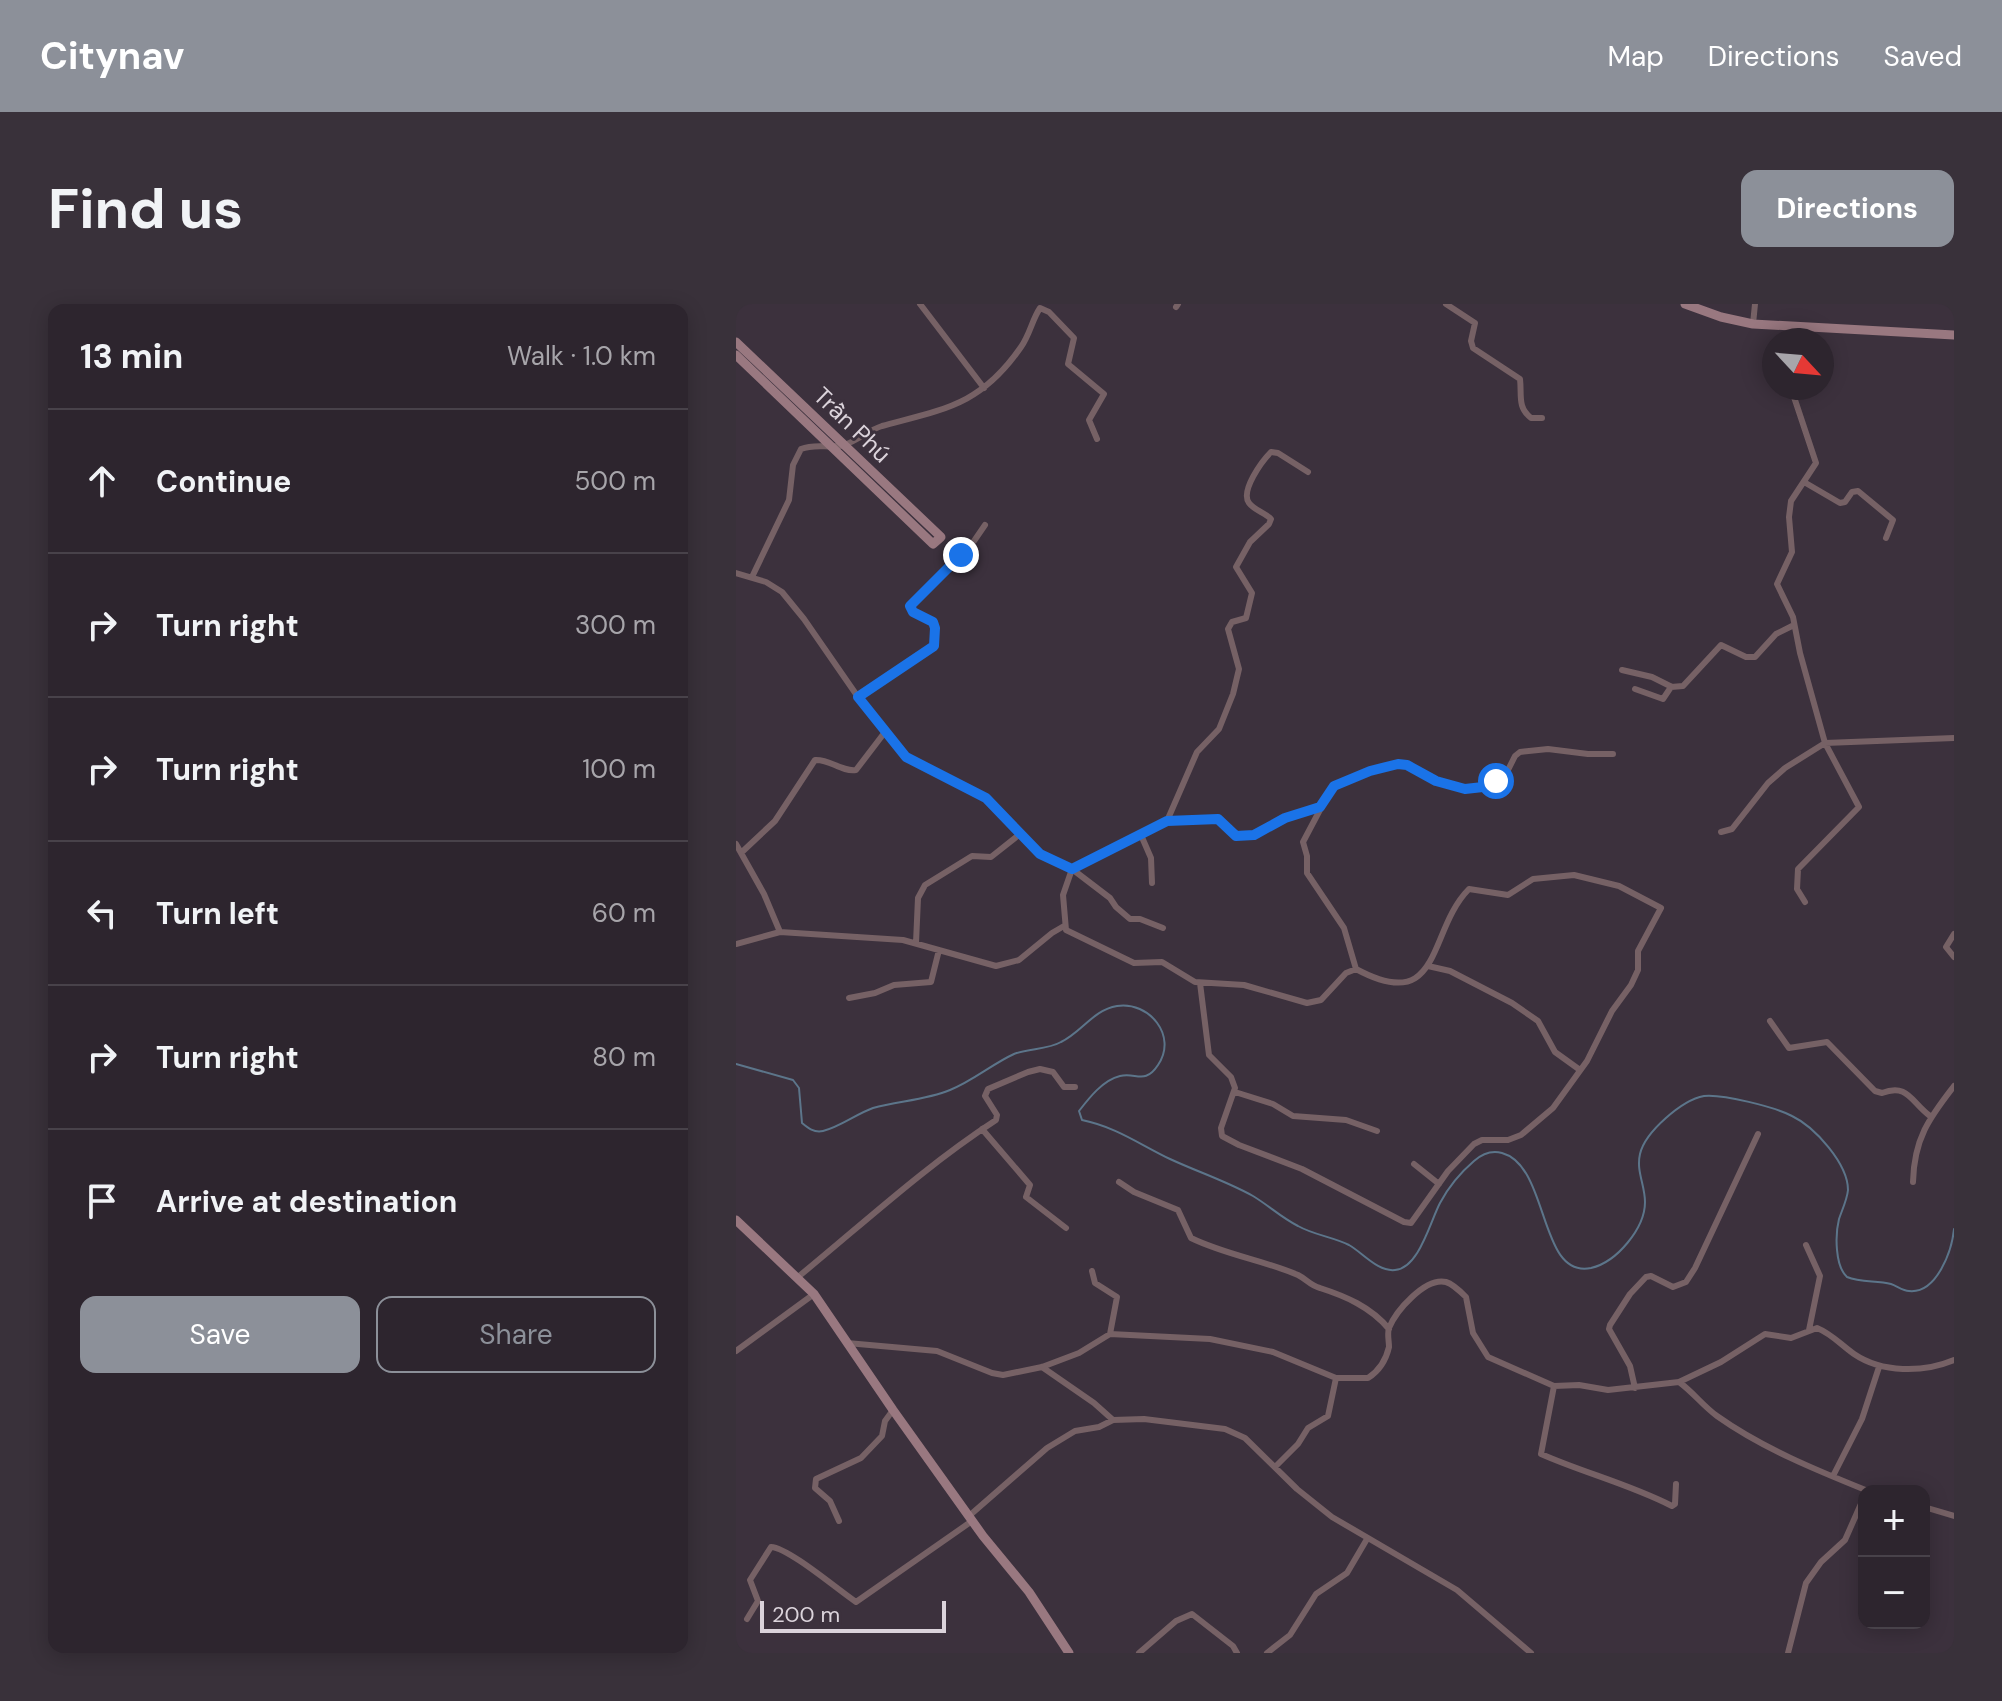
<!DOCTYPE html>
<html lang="en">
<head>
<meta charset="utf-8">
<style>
  body { margin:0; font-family:"DM Sans",sans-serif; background:#39313a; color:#f1f3f6 }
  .controls { position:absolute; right:24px; bottom:24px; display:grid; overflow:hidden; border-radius:16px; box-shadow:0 4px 20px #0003 }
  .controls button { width:72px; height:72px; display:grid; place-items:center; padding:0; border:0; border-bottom:2px solid #48424a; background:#2d252e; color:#f1f3f6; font:40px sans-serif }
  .compass { position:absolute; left:1026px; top:24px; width:72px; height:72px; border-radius:50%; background:#2d252e; box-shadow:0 4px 20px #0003; rotate:116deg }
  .scale { position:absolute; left:24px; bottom:20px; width:186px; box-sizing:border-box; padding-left:8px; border:4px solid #dbd3db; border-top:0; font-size:22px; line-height:28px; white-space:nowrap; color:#dbd3db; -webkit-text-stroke:6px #3c313d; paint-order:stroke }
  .stop { position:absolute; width:24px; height:24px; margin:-18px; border:6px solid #1a73e8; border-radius:50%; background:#fff }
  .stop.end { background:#1a73e8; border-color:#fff; box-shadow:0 2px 8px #0008 }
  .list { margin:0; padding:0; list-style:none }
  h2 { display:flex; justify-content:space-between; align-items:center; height:104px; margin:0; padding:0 32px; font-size:34px }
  h2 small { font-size:26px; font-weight:400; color:#a7a5aa }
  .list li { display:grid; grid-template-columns:52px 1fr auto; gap:24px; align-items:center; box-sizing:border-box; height:144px; padding:0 32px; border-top:2px solid #48424a }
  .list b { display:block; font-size:30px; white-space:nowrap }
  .list em { font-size:26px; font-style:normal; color:#a7a5aa }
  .actions { display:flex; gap:16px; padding:24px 32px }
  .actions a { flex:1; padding:18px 0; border:2px solid #8c9099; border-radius:16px; text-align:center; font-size:28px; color:#8c9099 }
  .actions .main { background:#8c9099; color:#fff }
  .icon { flex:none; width:44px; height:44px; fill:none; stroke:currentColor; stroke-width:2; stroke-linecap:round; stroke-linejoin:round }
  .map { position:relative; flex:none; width:1218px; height:1349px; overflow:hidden; border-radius:16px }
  header { display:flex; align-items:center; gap:48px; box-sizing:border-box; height:112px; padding:0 40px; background:#8c9099; color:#fff }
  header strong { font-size:38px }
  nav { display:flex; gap:44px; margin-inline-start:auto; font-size:28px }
  .intro { display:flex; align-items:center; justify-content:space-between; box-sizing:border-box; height:192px; padding:0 48px }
  h1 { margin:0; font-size:56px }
  .button { padding:20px 36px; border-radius:16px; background:#8c9099; color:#fff; font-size:28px; font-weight:700 }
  main { display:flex; gap:48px; padding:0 48px }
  aside { flex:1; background:#2d252e; border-radius:16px; box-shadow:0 4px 20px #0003 }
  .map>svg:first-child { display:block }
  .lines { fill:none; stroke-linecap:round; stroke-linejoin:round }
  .stream { stroke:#5c758a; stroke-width:2 }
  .street { stroke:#766165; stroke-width:6 }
  .secondary { stroke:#997880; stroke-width:9 }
  .route { stroke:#1a73e8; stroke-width:10 }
  .labels { text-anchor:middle; stroke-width:6; stroke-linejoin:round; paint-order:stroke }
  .street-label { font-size:24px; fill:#dbd3db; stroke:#3c313d }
</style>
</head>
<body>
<header>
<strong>Citynav</strong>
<nav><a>Map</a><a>Directions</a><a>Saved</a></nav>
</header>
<div class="intro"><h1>Find us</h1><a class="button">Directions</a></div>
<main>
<aside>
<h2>13 min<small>Walk · 1.0 km</small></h2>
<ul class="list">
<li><svg class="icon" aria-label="ahead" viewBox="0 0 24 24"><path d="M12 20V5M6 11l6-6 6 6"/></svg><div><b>Continue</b></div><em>500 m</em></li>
<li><svg class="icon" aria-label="right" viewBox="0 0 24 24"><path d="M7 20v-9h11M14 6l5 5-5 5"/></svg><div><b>Turn right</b></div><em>300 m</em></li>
<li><svg class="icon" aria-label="right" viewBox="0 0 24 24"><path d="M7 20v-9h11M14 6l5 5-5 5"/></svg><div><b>Turn right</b></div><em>100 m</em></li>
<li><svg class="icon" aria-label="left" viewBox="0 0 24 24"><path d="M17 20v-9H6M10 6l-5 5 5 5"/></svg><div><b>Turn left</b></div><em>60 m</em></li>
<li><svg class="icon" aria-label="right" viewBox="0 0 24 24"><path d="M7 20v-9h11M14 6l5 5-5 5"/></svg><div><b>Turn right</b></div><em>80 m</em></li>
<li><svg class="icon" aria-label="arrive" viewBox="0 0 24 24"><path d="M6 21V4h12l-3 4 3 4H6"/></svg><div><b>Arrive at destination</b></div></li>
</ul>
<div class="actions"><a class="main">Save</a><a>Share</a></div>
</aside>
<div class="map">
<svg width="1218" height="1349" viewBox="0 0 1218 1349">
  <rect width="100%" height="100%" fill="#3c313d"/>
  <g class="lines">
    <path class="stream" d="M0,760l57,16 6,8 3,35c6,5 12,10 21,8 17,-4 33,-17 50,-23 25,-7 53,-8 77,-18 23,-9 42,-26 64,-36 15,-6 33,-4 47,-12 21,-10 32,-32 56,-36 32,-5 61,30 41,59 -13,20 -22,7 -38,11 -17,4 -31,22 -41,35l3,9c34,7 57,24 88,39 28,13 56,22 83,37 15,9 29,22 45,30 16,9 35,11 51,19 14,8 29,27 46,25 24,-2 35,-48 45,-67 9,-17 20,-30 34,-42 8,-7 17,-11 28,-8 48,13 36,126 89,115 26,-6 54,-40 54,-66 0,-17 -9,-31 -5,-48 5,-22 42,-54 64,-58 19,-2 71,11 88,20 23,11 56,48 56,74 -1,10 -6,20 -9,29 -4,16 -4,47 8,58 14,6 30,3 44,7 6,2 12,7 18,7 28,3 43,-41 45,-62"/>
    <path class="street" d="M184,0l64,84
      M710,0l29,19 -4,18 2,7 47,31c2,16 -3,28 11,39h11
      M440,3l2,-3
      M1017,20l2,-20
      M1053,36l2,-13
      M1055,84l25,75 -25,38 -2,16 3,35 -15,32 16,33 7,36 25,90 34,64 -61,62 -1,20 8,13
      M1068,178l36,21 5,-1 7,-10 6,-1 35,29 -7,18
      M0,269l30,9 16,10 22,27 54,78 48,60 80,41 54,56 32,15 -9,26 3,35 68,33 28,-1 33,20 49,3 63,18 14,-3 25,-27 10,-4c87,47 71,-38 113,-80l39,6 25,-16 41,-4 45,11 42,22 -23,43v19l-7,15 -19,26 -25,50 -34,47 -32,27 -13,5h-26l-8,4 -26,27 -37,52 -7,-1 -102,-53 -63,-24 -17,-9 -1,-8 14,-40 -4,-11 -22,-22 -9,-72
      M16,273l37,-77 4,-35 8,-16c15,-6 28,0 43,-4 13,-4 25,-15 38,-19 63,-17 99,-21 139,-79 9,-13 11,-27 19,-39l9,4 25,26 -6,26 36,30 -15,26 8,19
      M886,366l30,7 20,10
      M899,385l28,10 8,-12 12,-1 38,-41 25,12h9l21,-23 18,-9
      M122,393l76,-51v-22l-21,-12 -3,-6 64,-65 11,-16
      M431,517l30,-69 22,-23 14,-35 6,-25 -11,-40 4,-7 14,-4 6,-25 -16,-26 14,-25 19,-18 2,-5c-6,-6 -17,-9 -22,-16 -9,-12 13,-42 22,-51l7,1 30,19
      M985,528l11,-3 36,-46 17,-15 40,-25 129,-5
      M405,531l10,23 1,25
      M0,540l28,50 16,38
      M6,548l33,-31 40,-61c15,-1 26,12 41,10l29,-38
      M427,624l-23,-9h-10l-14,-12 -6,-9 -38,-29 95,-48 51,-2 18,17 8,1 10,-2 35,-19 31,-9
      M1218,630l-8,13 8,10
      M180,639l2,-45 7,-13 47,-29 19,1 29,-23
      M0,640l44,-12 123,8 93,26 23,-6 33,-27 12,-7
      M692,662l22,5 62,32 26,18 17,31 25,18
      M620,665l-12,-41 -37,-55v-17l-4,-14 28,-53 39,-18 28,-7 7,1 31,16 29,8 26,-5 17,-14 7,-14 5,-4 28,-3 40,5h25
      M113,694l26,-5 19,-8 37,-3 8,-32
      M1034,717l19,27 38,-6 48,49 7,2c26,-10 29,9 48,23
      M499,788l38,12 20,12 53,4 31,11
      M246,825l48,56 -4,12 40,31
      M678,860l25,20
      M383,878l15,10 44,18 13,28c35,17 72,22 107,37 8,4 13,11 22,13 25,8 51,19 69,41
      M1177,878c1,-43 16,-64 41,-96
      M1070,941l14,31 -11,54
      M356,967l3,12 22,14 -7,37
      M62,973c66,-54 126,-110 198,-157l1,-5 -12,-19 3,-7 40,-17 12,-3 13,3 11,15h11
      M111,1039l90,8 55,22 11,2 39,-8 37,-14 31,-19 100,5 63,13 63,26h32c11,-7 18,-18 21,-31 0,-6 -2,-14 0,-19 7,-17 36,-51 57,-46 7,2 15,10 20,15l7,36 15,24 66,29 25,-1 29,5 71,-8 42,-20 44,-28 26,4 26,-10c15,6 24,17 37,26 28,19 69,19 100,6
      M0,1047l78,-57
      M306,1063l52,36 19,17
      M943,1078c14,10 24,24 38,34 45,32 99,54 151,75
      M818,1082l-13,68c43,19 88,30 131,52l3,-2 1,-20
      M899,1084l-5,-22 -21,-37 1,-4 20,-31 16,-17 5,-1 22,11 13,-5 9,-14 63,-134
      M540,1162l22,-22 10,-16 20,-12 8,-38
      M1097,1172l29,-57 17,-52
      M1188,1203l30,9
      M233,1212l78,-68 28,-17 24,-4 14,-7 31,-1 81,10 20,9 52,51 35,28 125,73 74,63
      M103,1217l-9,-20 -15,-13 1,-9 45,-21 21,-22 3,-15 8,-11
      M11,1315l11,-18 -8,-21 21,-33c18,1 67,43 85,55l116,-81
      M403,1349l37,-32 16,-7 41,32 4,7
      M531,1349l23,-18 26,-41 31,-21 20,-34
      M1052,1349l18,-70 15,-21 24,-22 19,-43"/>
    <path class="secondary" d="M949,0l36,13 32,7 201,11
      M0,38l205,195 -8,7 -197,-189
      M0,916l78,74 79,116 90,126 46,56 40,61"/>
  </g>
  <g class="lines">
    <path class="route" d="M225,251l-51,51 3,6 20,10 2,6 -1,18 -76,51 48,60 80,41 54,56 32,15 95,-48 51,-2 18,17 18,-1 31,-17 35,-11 14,-21 36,-15 28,-7 9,1 29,16 29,8 18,-2 13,-6"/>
  </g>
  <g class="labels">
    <g class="street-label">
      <text transform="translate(116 121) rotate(44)" y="8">Trần Phú</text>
    </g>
  </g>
</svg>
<div class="controls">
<button>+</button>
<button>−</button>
</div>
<svg class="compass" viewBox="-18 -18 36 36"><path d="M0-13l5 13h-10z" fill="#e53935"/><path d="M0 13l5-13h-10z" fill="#a7a5aa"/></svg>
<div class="scale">200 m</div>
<div class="stop" style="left:760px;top:477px"></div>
<div class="stop end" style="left:225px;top:251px"></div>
</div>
</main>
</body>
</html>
